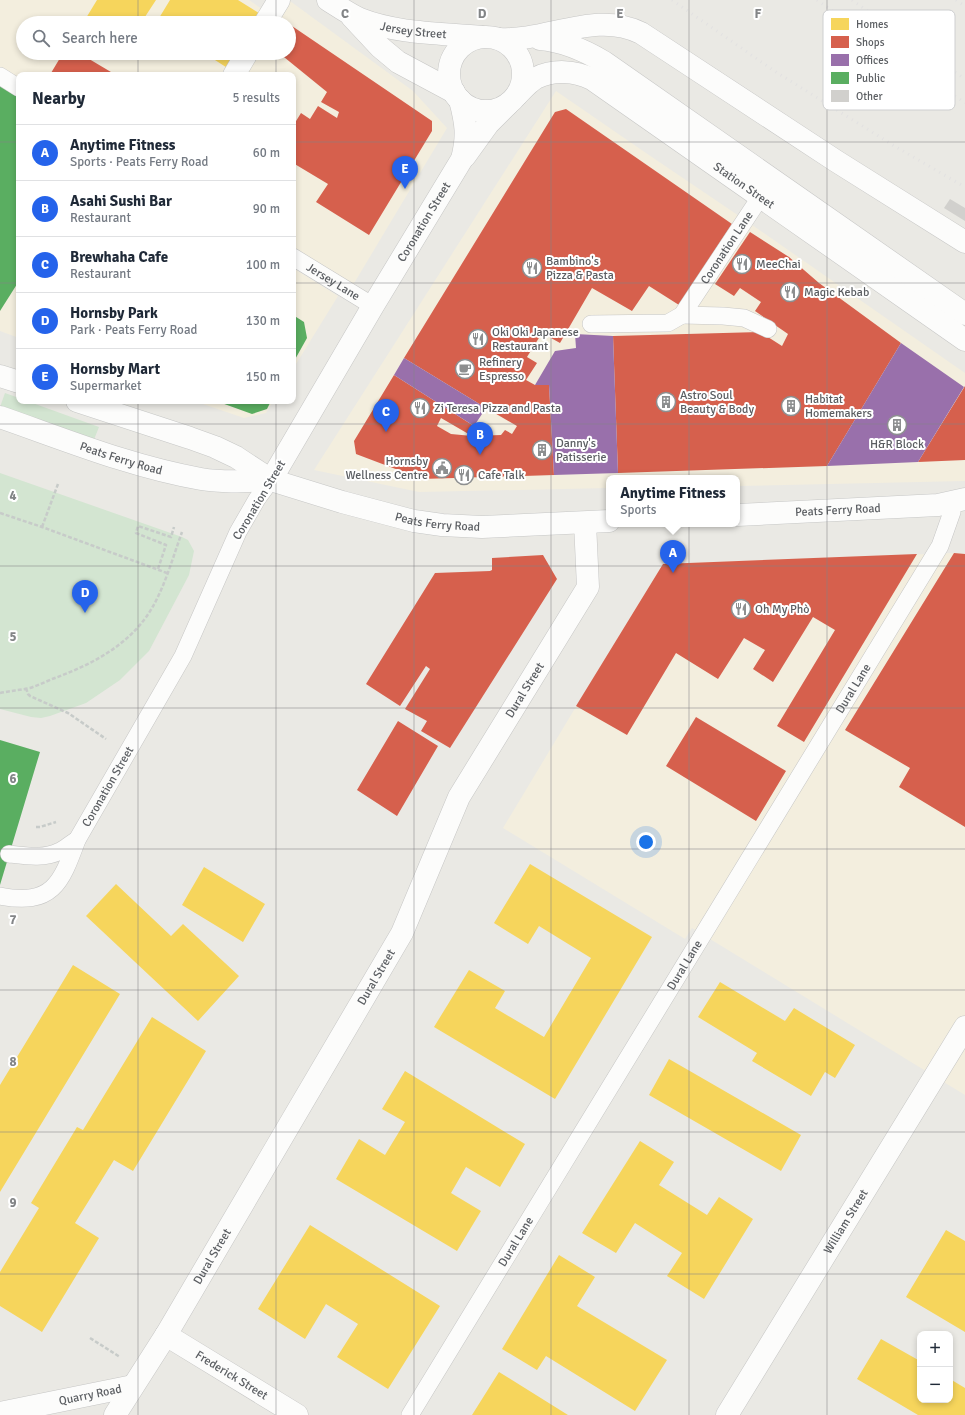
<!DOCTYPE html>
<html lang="en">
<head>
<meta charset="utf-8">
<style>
  body { margin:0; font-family:Signika,sans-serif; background:#f2f2f3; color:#1f2937 }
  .controls { position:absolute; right:12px; bottom:12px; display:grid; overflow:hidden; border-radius:8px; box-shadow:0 2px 6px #0003 }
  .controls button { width:36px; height:36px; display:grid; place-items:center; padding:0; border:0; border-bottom:1px solid #e0e1e3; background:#fff; color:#1f2937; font:20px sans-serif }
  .you { position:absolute; left:646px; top:842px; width:14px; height:14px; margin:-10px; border:3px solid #fff; border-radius:50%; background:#1a73e8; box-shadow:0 0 0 6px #1a73e833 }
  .badge { display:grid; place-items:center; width:26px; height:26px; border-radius:50%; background:#2563eb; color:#fff; font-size:13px; font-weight:700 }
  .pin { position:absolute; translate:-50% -33px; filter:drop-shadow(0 1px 2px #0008) }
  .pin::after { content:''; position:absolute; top:21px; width:14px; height:12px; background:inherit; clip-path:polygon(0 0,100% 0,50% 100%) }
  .popup { position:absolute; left:606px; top:475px; width:134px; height:52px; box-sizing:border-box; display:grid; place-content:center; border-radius:8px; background:#fff; filter:drop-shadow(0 1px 3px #0005); font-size:13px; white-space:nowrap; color:#747a83 }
  .popup b { font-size:15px; color:#1f2937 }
  .popup::after { content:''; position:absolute; left:50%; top:100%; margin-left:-8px; border:8px solid transparent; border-top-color:#fff }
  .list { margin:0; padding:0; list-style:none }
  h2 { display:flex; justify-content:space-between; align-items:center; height:52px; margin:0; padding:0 16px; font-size:17px }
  h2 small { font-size:13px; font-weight:400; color:#747a83 }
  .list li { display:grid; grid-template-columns:26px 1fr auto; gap:12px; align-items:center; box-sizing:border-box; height:56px; padding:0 16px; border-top:1px solid #e0e1e3 }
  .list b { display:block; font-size:15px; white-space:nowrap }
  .list p { margin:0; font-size:13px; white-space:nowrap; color:#747a83 }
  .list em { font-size:13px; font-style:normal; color:#747a83 }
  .icon { flex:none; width:22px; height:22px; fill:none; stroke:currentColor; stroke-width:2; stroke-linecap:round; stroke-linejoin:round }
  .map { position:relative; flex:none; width:965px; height:1415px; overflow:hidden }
  .search { position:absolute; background:#fff; box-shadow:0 2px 6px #0003; left:16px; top:16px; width:280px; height:44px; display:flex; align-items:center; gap:10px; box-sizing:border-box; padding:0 14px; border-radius:22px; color:#747a83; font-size:15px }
  .panel { position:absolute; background:#fff; box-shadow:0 2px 6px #0003; left:16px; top:72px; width:280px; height:332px; border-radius:8px }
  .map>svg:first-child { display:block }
  .commercial { fill:#f3eede }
  .green { fill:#d3e5d1 }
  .homes { fill:#f6d55c }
  .shops { fill:#d6604d; fill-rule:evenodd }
  .offices { fill:#9970ab }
  .public { fill:#5aae61 }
  .building { fill:#d1d0cd }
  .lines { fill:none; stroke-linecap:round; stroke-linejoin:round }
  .service-casing { stroke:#c6c6c5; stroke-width:18 }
  .minor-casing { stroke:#c6c6c5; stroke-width:23 }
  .secondary-casing { stroke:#c6c7c6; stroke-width:23 }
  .path { stroke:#c7cbc9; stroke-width:2.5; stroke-dasharray:4 2; stroke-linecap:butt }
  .service { stroke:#fcfcfb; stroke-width:17 }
  .minor { stroke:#fcfcfb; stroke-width:22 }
  .secondary { stroke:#fcfcfb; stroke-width:22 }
  .rail { stroke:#e2e1e1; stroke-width:3; stroke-dasharray:1 5; stroke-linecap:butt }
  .grid { fill:none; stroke:#838587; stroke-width:1; stroke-opacity:0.55 }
  .labels { text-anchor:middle; stroke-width:4; stroke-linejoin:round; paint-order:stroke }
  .street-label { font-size:12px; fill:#5b5e62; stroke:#fff }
  .poi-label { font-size:12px; fill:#5b5e62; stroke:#fff; text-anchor:start }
  .key { fill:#fff; stroke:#cecfd0; stroke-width:1 }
  .key-label { font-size:11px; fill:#5b5e62 }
  .grid-label { font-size:13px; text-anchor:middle; font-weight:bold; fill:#838587; stroke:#fff; stroke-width:4; stroke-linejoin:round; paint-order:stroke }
</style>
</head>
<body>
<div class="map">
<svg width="965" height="1415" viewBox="0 0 965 1415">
  <rect width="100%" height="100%" fill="#eae9e4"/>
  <path class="commercial" d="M0,0h249l13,9 -8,14h-231v30h214l-13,22h-205v263l-19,-7z
    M290,1l123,90 34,37 -94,157 -60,-38v-172h-49l14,-22h31v-30h-13z
    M556,91l90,62 99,67 220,153v108l-228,5v-8h-128v10l-190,4 -105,-22z
    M293,268l45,28 -45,73z
    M194,401h79l-7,12 -22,5z
    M954,553l11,1v541l-273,-167 -7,11 -182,-111 71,-118 89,-146z"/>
  <path class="green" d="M5,393l14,5v3h8l72,26 -6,15 -93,-35z
    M0,473l182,64 6,3 6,11 -5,24 -40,76 -29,29 -34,23 -36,13 -9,2 -10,-1 -31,-8z"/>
  <path class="homes" d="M97,0h59l-15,23h-58z
    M170,0h68l24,15 -4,8h-102z
    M204,53h35l-10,16z
    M530,864l122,73 -97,162 -121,-72 35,-57 36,21 -10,17 49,29 47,-79 -52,-32 -11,18 -34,-21z
    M204,867l61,37 -22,38 -61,-37z
    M116,884l55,52 12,-12 56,52 -41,45 -112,-105z
    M73,965l47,29 -120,198v-107z
    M720,982l65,39 9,-13 61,37 -20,33 -10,-6 -14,24 -59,-35 5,-8 -59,-36z
    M152,1017l54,34 -73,120 -19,-11 -39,63 24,15 -57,94 -42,-26v-34l39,-64 -8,-5 46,-76 6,3z
    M669,1059l132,76 -20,36 -132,-76z
    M405,1071l120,73 -25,43 -34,-20 -15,26 30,18 -24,40 -121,-72 23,-40 26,16 20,-33 -23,-13z
    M640,1141l34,21 -15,23 48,30 12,-18 34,22 -49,80 -37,-23 15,-23 -47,-30 -19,30 -34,-20z
    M310,1225l130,81 -52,83 -51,-32 21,-33 -32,-20 -21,35 -47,-30z
    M946,1230l19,11v91l-59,-35z
    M559,1255l36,22 -18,29 90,54 -32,51 -89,-55 -9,14 -35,-21z
    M881,1339l39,22v39h30v-21l15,9v27h-47l-61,-36z
    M499,1372l69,43h-96z"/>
  <path class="shops" d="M289,24l143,97v10l-63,104 -53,-33 12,-18 -35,-21v-37l8,-13 9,6 8,-13 19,12 2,-6 -18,-10 6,-10 -48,-39h10z
    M63,53h16l37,22h-62l-3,-2z
    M566,109l166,115 -53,81 -30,-19 -17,25 -40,-23 -32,55 -18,-10 -15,24 10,6 -11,17 9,5h14l5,90 -132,4 -66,-25 -2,-13 40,-66 83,53 -5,8 29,-1 4,-5 7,4 5,-8 -31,-18 -82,-50 151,-246zM441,418l31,18 -21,-2 -14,-8z
    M750,232l39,25 30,26 82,60 -74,123 -209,7 -5,-137 147,-4 22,14 6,-12 -33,-23 6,-9 -21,-14 -6,8 -19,-12z
    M965,386v74l-47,2z
    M954,553l11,1v273l-66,-40 11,-19 -65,-38z
    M917,554l-113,188 -27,-16 58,-96 -22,-13 -40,65 -20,-13 12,-19 -21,-12 -26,41 -42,-26 -49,82 -51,-29 87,-142z
    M543,555l14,24 -107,169 -29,-17 6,-10 -22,-12 25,-40 -4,-3 -26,40 -34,-22 69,-111 55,-2 2,-1v-12z
    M696,717l90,54 -30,50 -90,-55z
    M398,721l40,25 -41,70 -40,-26z"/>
  <path class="offices" d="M575,334l38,2 5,137 -64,2 -5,-90h-14l20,-34 21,-3z
    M901,343l63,44 -46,75 -91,4z
    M404,358l82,50 -12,18 -80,-51z"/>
  <path class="public" d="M0,85l19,12v184l-19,30z
    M293,315l11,7 3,16 -14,25z
    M216,401h55l-4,8 -15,5z
    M0,740l40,12 -40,133z"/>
  <path class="building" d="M950,199l15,9v13l-21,-13z"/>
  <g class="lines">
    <defs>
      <g id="service">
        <path d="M0,76l19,12"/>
        <path id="s1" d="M293,257l80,49"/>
        <path d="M682,315l41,1 21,2 24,11"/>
        <path id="s2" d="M591,324l77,-1 14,-8 85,-128"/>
        <path d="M9,854c17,2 36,5 51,-3 6,-3 11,-8 17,-11"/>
        <path id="s3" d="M0,896c52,10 61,-12 77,-56l106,-184 55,-124 19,-33 14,-19"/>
        <path id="s4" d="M410,1415l530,-869 12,-34"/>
      </g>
      <g id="minor">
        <path id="s5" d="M328,0c11,7 21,14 32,19 38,15 82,14 122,18"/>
        <path d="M352,17l28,30 18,15 56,30"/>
        <path d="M265,23l14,-23"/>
        <circle cx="486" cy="74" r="37"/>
        <path d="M499,39c48,3 97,-29 142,-6l195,128 129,81"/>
        <path d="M540,39c24,2 44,11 64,23l361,252"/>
        <path d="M234,75l13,-22"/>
        <path id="s6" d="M517,95c6,-6 12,-13 19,-17 18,-9 39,-7 56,1l373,261"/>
        <path d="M465,156l23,-32 20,-20"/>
        <path id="s7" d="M271,480l102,-174 89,-147c6,-23 4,-36 -2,-59"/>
        <path id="s8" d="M166,1335l131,80"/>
        <path id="s9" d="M0,1413l133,-27"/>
        <path id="s10" d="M115,1415l51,-80 236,-402 57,-136 129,-210 -3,-64"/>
        <path id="s11" d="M727,1415l238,-388"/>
      </g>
      <g id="secondary">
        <path d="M0,376l19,6"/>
        <path id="s12" d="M77,401l113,37 25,9 21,10 35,23 71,22 72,19 28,4 40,2 127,-6"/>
        <path id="s13" d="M0,417c66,23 132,50 201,62 23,4 47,2 70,1"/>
        <path id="s14" d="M737,515l201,-10 27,-6"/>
      </g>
    </defs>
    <use href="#service" class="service-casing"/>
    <use href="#minor" class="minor-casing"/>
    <use href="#secondary" class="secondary-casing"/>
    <path class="path" d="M0,513l42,14 125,46
      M42,527l16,-43
      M158,569l8,-24 -30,-12 2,-7 33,11 3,-10
      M26,688l2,6 2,2 38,17 38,26
      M0,693c10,-2 20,-3 30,-5 9,-3 17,-7 25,-10 38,-14 76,-34 97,-70 13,-22 21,-51 30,-76
      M36,827h4l16,-5
      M90,1338l30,19"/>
    <use href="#service" class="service"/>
    <use href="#minor" class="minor"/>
    <use href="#secondary" class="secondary"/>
    <path class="rail" d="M672,0l104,72 120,75 69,40
      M817,0l148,103
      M852,0l113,79
      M956,0l9,6"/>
  </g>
  <path class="grid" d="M138,0v23M276,0v23M414,0v1415M551,0v1415M689,0v1415M827,0v1415M138,53v22M276,53v22M0,142h19M293,142h672M0,283h19M293,283h672M138,401v1014M276,401v1014M0,424h965M0,566h965M0,708h965M0,849h965M0,990h965M0,1132h965M0,1274h965"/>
  <defs>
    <symbol id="restaurant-ring" viewBox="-11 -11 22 22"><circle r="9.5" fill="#fff" stroke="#8d8f90" stroke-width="1.5"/><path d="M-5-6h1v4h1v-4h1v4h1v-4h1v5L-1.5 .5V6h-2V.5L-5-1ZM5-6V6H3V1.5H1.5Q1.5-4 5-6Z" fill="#8d8f90"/></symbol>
    <symbol id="cafe-ring" viewBox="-11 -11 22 22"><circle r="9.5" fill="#fff" stroke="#8d8f90" stroke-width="1.5"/><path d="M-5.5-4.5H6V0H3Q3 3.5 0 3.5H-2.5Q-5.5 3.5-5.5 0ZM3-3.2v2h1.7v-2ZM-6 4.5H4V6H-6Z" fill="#8d8f90"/></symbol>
    <symbol id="building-ring" viewBox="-11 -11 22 22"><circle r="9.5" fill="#fff" stroke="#8d8f90" stroke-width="1.5"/><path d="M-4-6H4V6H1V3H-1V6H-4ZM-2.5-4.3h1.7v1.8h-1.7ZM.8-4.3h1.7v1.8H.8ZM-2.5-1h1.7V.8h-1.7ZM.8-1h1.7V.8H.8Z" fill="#8d8f90"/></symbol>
    <symbol id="civic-ring" viewBox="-11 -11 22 22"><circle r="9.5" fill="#fff" stroke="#8d8f90" stroke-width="1.5"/><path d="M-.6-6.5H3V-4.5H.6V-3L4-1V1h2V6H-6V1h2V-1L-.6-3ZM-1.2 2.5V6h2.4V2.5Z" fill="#8d8f90"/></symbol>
  </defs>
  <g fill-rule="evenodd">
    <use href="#restaurant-ring" x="731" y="253" width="22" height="22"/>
    <use href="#restaurant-ring" x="521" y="257" width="22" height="22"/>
    <use href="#restaurant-ring" x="779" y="281" width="22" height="22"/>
    <use href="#restaurant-ring" x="467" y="328" width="22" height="22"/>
    <use href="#cafe-ring" x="454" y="358" width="22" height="22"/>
    <use href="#building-ring" x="655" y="391" width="22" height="22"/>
    <use href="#building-ring" x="780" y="395" width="22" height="22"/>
    <use href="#restaurant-ring" x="409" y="397" width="22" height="22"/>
    <use href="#building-ring" x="886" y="414" width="22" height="22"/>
    <use href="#building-ring" x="531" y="439" width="22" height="22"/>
    <use href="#civic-ring" x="431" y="457" width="22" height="22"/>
    <use href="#restaurant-ring" x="453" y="464" width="22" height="22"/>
    <use href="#restaurant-ring" x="730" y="598" width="22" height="22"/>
  </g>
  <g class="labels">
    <g class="street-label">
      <text dy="4" stroke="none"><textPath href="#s5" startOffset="92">Jersey Street</textPath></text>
      <text dy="4" stroke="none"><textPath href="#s6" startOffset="269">Station Street</textPath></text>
      <text dy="4" stroke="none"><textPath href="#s7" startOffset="300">Coronation Street</textPath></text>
      <text dy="4" stroke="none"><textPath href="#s2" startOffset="174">Coronation Lane</textPath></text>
      <text dy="4" stroke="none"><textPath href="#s1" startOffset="47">Jersey Lane</textPath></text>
      <text dy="4" stroke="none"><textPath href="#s13" startOffset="128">Peats Ferry Road</textPath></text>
      <text transform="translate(259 500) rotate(-59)" y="4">Coronation Street</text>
      <text dy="4" stroke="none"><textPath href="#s14" startOffset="101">Peats Ferry Road</textPath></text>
      <text dy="4" stroke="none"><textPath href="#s12" startOffset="383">Peats Ferry Road</textPath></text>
      <text dy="4" stroke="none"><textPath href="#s4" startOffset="851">Dural Lane</textPath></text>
      <text dy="4" stroke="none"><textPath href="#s10" startOffset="834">Dural Street</textPath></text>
      <text dy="4" stroke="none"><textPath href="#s3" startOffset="171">Coronation Street</textPath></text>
      <text dy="4" stroke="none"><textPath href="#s4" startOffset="527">Dural Lane</textPath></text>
      <text dy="4" stroke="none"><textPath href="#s10" startOffset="510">Dural Street</textPath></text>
      <text dy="4" stroke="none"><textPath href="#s11" startOffset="227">William Street</textPath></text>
      <text dy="4" stroke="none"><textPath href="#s4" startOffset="203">Dural Lane</textPath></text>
      <text dy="4" stroke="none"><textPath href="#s10" startOffset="186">Dural Street</textPath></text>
      <text dy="4" stroke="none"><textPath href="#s8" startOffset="77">Frederick Street</textPath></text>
      <text dy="4" stroke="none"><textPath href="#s9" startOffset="92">Quarry Road</textPath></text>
    </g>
    <g class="poi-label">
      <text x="546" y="265">Bambino's<tspan x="546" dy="14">Pizza &amp; Pasta</tspan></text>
      <text x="756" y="268">MeeChai</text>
      <text x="804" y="296">Magic Kebab</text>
      <text x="492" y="336">Oki Oki Japanese<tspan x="492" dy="14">Restaurant</tspan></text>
      <text x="479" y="366">Refinery<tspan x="479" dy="14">Espresso</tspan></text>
      <text x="680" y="399">Astro Soul<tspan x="680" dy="14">Beauty &amp; Body</tspan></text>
      <text x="805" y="403">Habitat<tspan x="805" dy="14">Homemakers</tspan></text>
      <text x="434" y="412">Zi Teresa Pizza and Pasta</text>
      <text x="556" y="447">Danny's<tspan x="556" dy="14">Patisserie</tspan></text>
      <text x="897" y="448" text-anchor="middle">H&amp;R Block</text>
      <text x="428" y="465" text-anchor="end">Hornsby<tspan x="428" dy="14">Wellness Centre</tspan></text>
      <text x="478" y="479">Cafe Talk</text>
      <text x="755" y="613">Oh My Phò</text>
    </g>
  </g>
  <rect x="823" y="10" width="132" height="100" rx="6" class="key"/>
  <rect x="831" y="18" width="18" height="12" fill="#f6d55c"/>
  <rect x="831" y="36" width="18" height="12" fill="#d6604d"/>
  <rect x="831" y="54" width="18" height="12" fill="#9970ab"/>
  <rect x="831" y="72" width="18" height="12" fill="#5aae61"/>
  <rect x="831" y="90" width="18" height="12" fill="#d1d0cd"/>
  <g class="key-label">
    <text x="856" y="28">Homes</text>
    <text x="856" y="46">Shops</text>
    <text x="856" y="64">Offices</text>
    <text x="856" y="82">Public</text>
    <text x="856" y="100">Other</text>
  </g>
  <g class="grid-label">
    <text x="345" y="18">C</text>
    <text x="482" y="18">D</text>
    <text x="620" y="18">E</text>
    <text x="758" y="18">F</text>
    <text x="13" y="500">4</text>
    <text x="13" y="641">5</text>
    <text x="13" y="783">6</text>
    <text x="13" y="924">7</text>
    <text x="13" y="1066">8</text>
    <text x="13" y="1207">9</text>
  </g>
</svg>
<div class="controls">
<button>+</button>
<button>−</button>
</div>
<div class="you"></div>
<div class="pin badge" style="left:673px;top:573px">A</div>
<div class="popup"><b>Anytime Fitness</b>Sports</div>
<div class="pin badge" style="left:480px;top:455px">B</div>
<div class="pin badge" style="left:386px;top:432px">C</div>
<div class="pin badge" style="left:85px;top:613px">D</div>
<div class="pin badge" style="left:405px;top:189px">E</div>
<div class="search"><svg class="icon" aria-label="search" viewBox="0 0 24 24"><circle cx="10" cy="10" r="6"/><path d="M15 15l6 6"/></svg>Search here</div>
<section class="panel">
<h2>Nearby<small>5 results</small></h2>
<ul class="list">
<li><span class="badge">A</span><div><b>Anytime Fitness</b><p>Sports · Peats Ferry Road</p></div><em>60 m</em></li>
<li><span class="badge">B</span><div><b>Asahi Sushi Bar</b><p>Restaurant</p></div><em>90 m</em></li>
<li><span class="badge">C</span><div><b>Brewhaha Cafe</b><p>Restaurant</p></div><em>100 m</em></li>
<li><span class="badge">D</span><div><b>Hornsby Park</b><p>Park · Peats Ferry Road</p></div><em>130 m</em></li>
<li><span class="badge">E</span><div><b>Hornsby Mart</b><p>Supermarket</p></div><em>150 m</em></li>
</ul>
</section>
</div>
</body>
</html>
